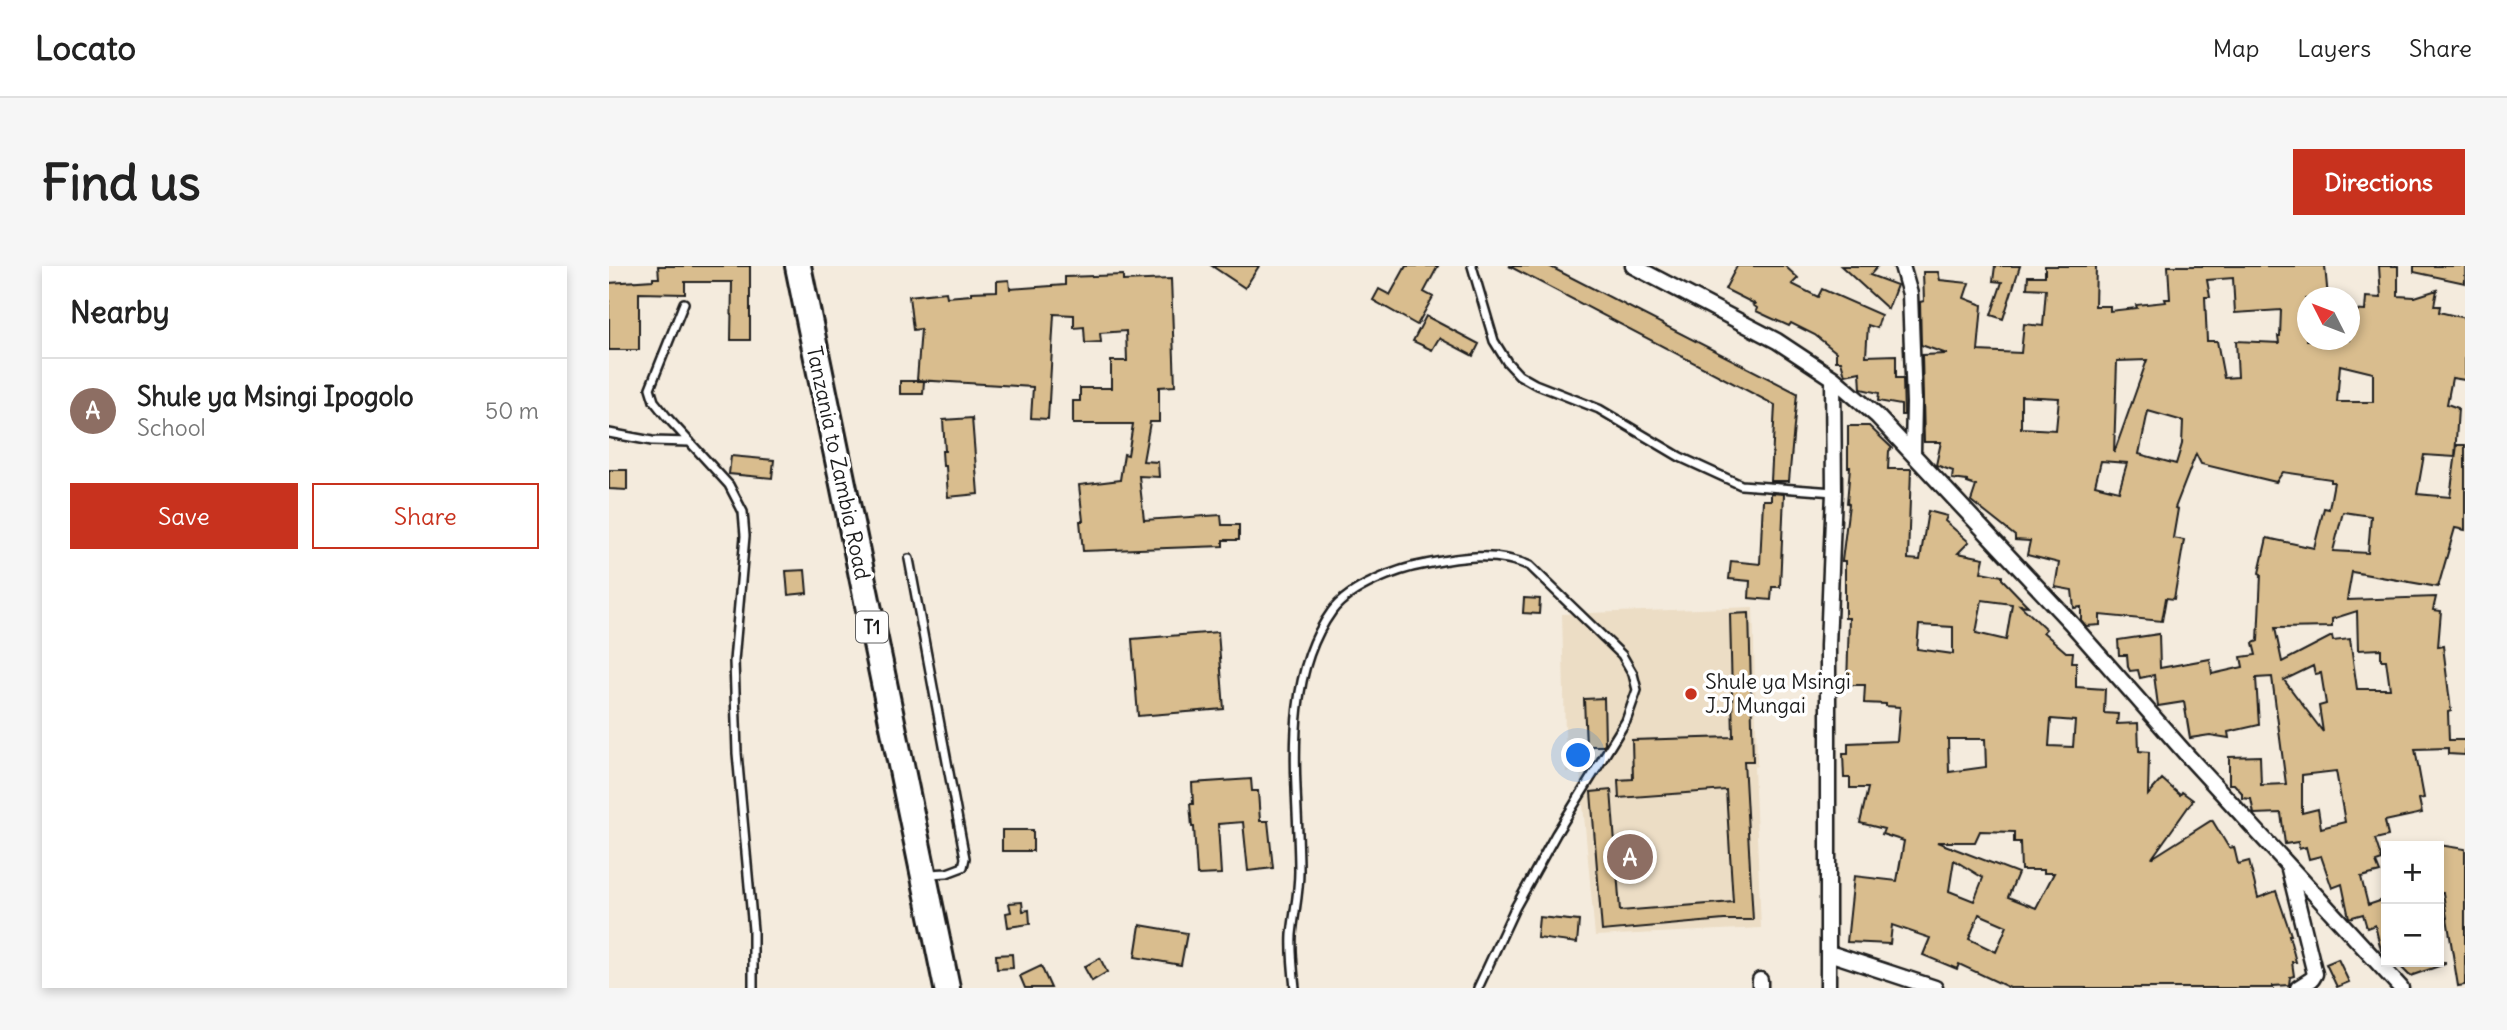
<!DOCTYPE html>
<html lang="en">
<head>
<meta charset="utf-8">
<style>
  body { margin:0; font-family:Delius,sans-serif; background:#f6f6f6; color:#222 }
  .controls { position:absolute; right:21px; bottom:21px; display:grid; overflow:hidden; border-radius:0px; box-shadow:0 4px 10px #0003 }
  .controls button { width:63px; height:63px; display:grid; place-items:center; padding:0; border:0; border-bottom:2px solid #e0e0e0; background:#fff; color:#222; font:35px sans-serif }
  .compass { position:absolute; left:1688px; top:21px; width:63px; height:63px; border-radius:50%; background:#fff; box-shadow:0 4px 10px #0003; rotate:312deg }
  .you { position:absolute; left:970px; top:490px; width:24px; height:24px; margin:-18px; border:5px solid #fff; border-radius:50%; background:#1a73e8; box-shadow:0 0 0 10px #1a73e833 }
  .badge { display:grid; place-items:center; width:46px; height:46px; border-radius:50%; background:#c8321e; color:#fff; font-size:23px; font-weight:700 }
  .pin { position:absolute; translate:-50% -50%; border:4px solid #fff; box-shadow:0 2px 7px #0006 }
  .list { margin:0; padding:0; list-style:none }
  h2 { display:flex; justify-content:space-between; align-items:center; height:91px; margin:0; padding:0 28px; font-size:30px }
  h2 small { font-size:23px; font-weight:400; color:#767676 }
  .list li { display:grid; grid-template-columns:46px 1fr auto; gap:21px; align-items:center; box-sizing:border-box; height:105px; padding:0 28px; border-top:2px solid #e0e0e0 }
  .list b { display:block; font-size:26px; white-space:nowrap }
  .list p { margin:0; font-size:23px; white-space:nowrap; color:#767676 }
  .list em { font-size:23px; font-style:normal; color:#767676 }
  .actions { display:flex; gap:14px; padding:21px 28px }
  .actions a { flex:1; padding:16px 0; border:2px solid #c8321e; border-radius:0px; text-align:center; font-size:24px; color:#c8321e }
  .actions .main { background:#c8321e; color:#fff }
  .map { position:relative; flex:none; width:1856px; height:722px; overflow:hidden; border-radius:0px }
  header { display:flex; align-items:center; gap:42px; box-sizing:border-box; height:98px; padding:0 35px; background:#fff; border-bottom:2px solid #e0e0e0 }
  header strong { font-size:33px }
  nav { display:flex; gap:38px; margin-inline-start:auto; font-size:24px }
  .intro { display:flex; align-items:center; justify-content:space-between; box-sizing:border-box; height:168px; padding:0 42px }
  h1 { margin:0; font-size:49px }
  .button { padding:18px 32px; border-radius:0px; background:#c8321e; color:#fff; font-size:24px; font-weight:700 }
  main { display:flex; gap:42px; padding:0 42px }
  aside { flex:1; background:#fff; border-radius:0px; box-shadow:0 4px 10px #0003 }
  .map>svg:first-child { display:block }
  .built { fill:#ecddc5 }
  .building { fill:#d9bd8e; stroke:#1c1c1c; stroke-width:2; fill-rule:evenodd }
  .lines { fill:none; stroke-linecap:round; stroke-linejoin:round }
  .lane-casing { stroke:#1c1c1c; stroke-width:12 }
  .street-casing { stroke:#1c1c1c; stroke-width:19 }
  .highway-casing { stroke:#1c1c1c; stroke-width:30 }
  .lane { stroke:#fff; stroke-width:7 }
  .street { stroke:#fff; stroke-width:14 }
  .highway { stroke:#fff; stroke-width:24 }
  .poi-dot { fill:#c8321e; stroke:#fff; stroke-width:2.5 }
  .labels { text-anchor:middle; stroke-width:7; stroke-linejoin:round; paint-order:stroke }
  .shield { fill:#fff; stroke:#606060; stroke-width:2 }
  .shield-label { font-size:19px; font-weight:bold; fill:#1c1c1c }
  .street-label { font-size:21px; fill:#1c1c1c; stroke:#fff }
  .poi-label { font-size:21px; fill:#1c1c1c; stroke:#fff; text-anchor:start }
</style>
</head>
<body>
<header>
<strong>Locato</strong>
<nav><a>Map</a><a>Layers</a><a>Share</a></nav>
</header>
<div class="intro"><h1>Find us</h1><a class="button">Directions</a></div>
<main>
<aside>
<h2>Nearby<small></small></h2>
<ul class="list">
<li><span class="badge" style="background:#8d6e63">A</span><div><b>Shule ya Msingi Ipogolo</b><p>School</p></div><em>50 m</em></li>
</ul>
<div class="actions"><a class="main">Save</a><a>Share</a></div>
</aside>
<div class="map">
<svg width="1856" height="722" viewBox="0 0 1856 722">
  <rect width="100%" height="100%" fill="#f4ebdd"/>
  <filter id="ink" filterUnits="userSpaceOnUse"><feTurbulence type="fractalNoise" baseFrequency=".0143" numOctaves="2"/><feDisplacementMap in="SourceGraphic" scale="14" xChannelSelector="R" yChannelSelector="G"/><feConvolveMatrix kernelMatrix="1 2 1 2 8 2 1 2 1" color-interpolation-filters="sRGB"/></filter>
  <g filter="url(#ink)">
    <path class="built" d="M1144,341l4,159 -3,1 7,161 -166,8 -15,-164h-14l-4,-158z"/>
    <path class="building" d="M49,0h92v74h-19l1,-58h-47v12l-46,-1v57h-30v-67l44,-3v-2h6z
      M603,0h47l-14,22z
      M797,0h32l-14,26 9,5 -16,28 -44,-25 6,-11 11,6z
      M900,0h40l248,127 -8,88h-18l4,-76z
      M1128,0h48l13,12 -6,6 26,13 4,-8 59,26 -4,13 -9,-3 -2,31 30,-1v23h7l1,37h-3v-10l-23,-4 1,-8 -18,-4 -1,-17 -15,3 -4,-14h-5v-9l-21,-17 -24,-12 -2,3 -20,-9 -13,-6 1,-3 -4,-3 2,-1 -30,-15z
      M1232,0h37l-8,9 27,10 -9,24z
      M1386,0h25l-17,53 -12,-4 11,-33 -9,-1z
      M1436,0h51l-1,40h15v5l27,-3 -1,-3 30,-3 -1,-3h5l-2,-33h157l3,32h-22l1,42h42v-30l16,1 1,-14 15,1 -2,-32h19v30l17,1 22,-7 -3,16h6l-1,6 26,6v62l-13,-2 -5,26 11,4 -3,49 -31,-2 -7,39 33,3 7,-52h8v85l-10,-2 -17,59 -86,-15 -5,28 89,-3 -3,13 8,1 -3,36 5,-1 8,65 -3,1 1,28h16v15l-17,-1v-6l-33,1 9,49 -5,1 3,14 -37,8 3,15 -13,3 7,21 -6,2 4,10 -19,5 7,28 18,-6v51h-5l-6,-25 -8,3 -4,-14 -14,4 -7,-34 -10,4 -11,-32 -12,3 -3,-12 -7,2 -1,-7 -13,2 -4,-31 -27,1 -3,-15 -9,-1v-5l-8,-9h-5v-27l31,-1 1,29 25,-1 -14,-107 -16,1 3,47 -31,7 1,6 -19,-3 -20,3 -6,-36 -26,4 -4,-31 -14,3 -2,-8 -8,1 -2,-4 -1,-12h-8l-1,-15 41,-6 1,34 50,-9 2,15 31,-7 -2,-10 15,-2 -3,-12 5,-2 3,-67 -2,-1 8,-35 47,10 10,-40 5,1 5,-27h-3v-3l-48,-7 -7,10 -75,-18 -5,-10 -21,54 3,1 -5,29 11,2 -10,59 -8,-1 -4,23 -62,-6v10l-14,1 -5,-6v-13l-7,1 -2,-18 -17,-3 4,-24 -32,-8 3,-14 -15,-1v-4l-44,-35 5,-15 -9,-3v-2l-15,-2 1,-8 -17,-6 5,-23h-17l-2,-87 25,-1 -26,-9 -1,-43 4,-1 -1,-29h15l2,8 29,3 -5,15 18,7 -4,46 43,2 3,-29 19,2 3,-37 -19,-1 1,-12h17zM1624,12l2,35 46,-3 -1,26h-2l1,7 -43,-2 2,36 -14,1 -7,-37h-10l-2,-44h5l-3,-17zM1538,94l-33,93 3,-92zM1731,99l33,8v29h-36zM1412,130l38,2 -3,32 -35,-2zM1539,145l35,10 -1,23 -6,20 -37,-10zM1492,195l26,2 -8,28 -24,-6zM1734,246l28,4 -3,37 -35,-2zM1748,345l1,39 23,-1v11h5l4,29h-33l-7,-50 -17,2 -1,-5 -50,26 -7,-34 57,-1v-8zM1704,400l2,8 6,-1 5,31 -7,2 4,26 -39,-52zM1727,505l9,51 -24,6 -3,-19 -16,4v-38z
      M1805,0h51v17l-51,-11z
      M514,9v6l48,-2 4,107 -16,1v35h-9l-7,39 15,1 1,15 -20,-1 5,44 77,-5 1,10h17v15h-16v6l-140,5 -3,-30h3l-4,-36 41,-5 4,-26 4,1 5,-31h-60v-23h7v-13h31v-27h16l-1,-30 -26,2 1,9 -16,1 -1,-16 -10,1v-13l-20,-1 -6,105 -17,-1 2,-31 -116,-7 4,-51 -8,1 -4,-34 37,-4 1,5 24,-2v-3l26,-1v-10l12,-1 1,9 55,-4v-8z
      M817,50l53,28 -6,12 -34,-18 -7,12 -19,-9z
      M291,115h24l-1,13h-23z
      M363,152l6,76 -30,3 -2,-31h-3l-1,-15h3l-2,-31z
      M1239,160h21l23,22 -3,3 -1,18h23l-3,90 12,1 8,-49 19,5 -2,5 24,21 -11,11 26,5 -3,14 21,4v3l26,27 -8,-1 26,24 -3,3 23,20h7l-1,10h4v25l29,2 -1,24 14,1 -1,10 21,-1 1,28 10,1 -1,43 14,-16 18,16 2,-3 11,8 -41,58 60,-38 17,28 5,-1 4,17 11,-3 9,37 18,-7 15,44h-2l7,27h-4l2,14 -4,1 -1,8 -16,1v2h-263l-51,-24 -2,5 -34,-14 7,-17 -38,-13 -2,19 -43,-2 7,-66 43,5 7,-40 -22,-7 2,-5 -24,-6 8,-35h-18v-10h-6l-1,-24h5v-11l49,-2 3,-34 -14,-1v-2l-22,-1 1,-18h-18l2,-67h-4v-57h-3l7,-57 -2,-1 3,-36h-2zM1373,334l30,4 -6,36 -30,-7zM1310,359l34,2v27l-36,-5zM1442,453l24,2 -2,26 -24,-1zM1339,473h37l1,28 -37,5zM1371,565l34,1v10h6l1,28h23v3h10l-18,35 -28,-11 10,-24 -81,-31h38zM1345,594l29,18 -9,23 -25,-10zM1370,648l28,12 -11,26 -27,-13z
      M122,190l43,4 -2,18 -43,-4z
      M0,204h18v20l-18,-1z
      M1162,227l13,1 -4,93h-8l-1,13 -22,-2 1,-17 -21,-2 2,-18 29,3 3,-64h8z
      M196,304l2,23 -19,2 -2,-24z
      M915,332l16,1 -1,15 -16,-1z
      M1140,347l4,148h-9l9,159h-29l-122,11 -11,-139 20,-2 9,121 113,-9 -7,-112 -107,8 -1,-18 15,-1 -1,-39 101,-3 -3,-123z
      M609,366l6,77 -86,7 -6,-77z
      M995,432l1,45 -1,3h-18l-2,-47z
      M642,513l1,12h6l2,30h8l5,47 -25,3 -5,-49 -25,2 3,50 -24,1 -3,-48h-2l-2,-23h3l-1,-21z
      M393,564h31v21h-31z
      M1830,579l26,4v136l-7,1 -15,-93h-4z
      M413,636l1,9 6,-1 1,14 -22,3 -2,-14 5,-1 -2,-9z
      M930,651l40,4 -2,22 -40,-5z
      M531,659l47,8 -6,32 -46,-8z
      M403,688l1,14 -16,1 -1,-14z
      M491,692l7,14 -15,9 -8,-14z
      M1729,693l11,23 -12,5 -11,-23z
      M1787,696h49v2l-35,12z
      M432,700l10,22h-26l-5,-12z"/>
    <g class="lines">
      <defs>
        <path id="lane" d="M863,0l22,75 13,21 12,13 16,9 64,25 81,48 61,28 93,7
          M75,37l-34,85 4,13 12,15 63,69 14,27 2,24 -11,125 3,92 16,177v58
          M0,167l43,8 38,1
          M300,293l56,299 -2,9 -16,6 -18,1
          M686,722c-2,-18 -4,-36 -3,-53 2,-22 7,-42 7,-64 0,-83 -20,-187 33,-260 18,-24 65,-42 94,-47 34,-7 71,-13 104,2l92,89 11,19 4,16 -11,31 -70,113 -41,74 -37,80"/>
        <path id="street" d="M1024,0l144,75 56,37 44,38 193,206 117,133 214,233
          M1293,0l8,28 4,109 -1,50
          M1679,599l27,109 -3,5 -14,9
          M1220,687l106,35
          M1151,722v-8
          M1219,722v-342l6,-154 -1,-114"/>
        <path id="highway" d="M189,0l149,722"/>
      </defs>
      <use href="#lane" class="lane-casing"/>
      <use href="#street" class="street-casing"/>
      <use href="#highway" class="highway-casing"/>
      <use href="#lane" class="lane"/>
      <use href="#street" class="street"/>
      <use href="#highway" class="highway"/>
    </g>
  </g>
  <circle class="poi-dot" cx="1082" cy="428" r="7"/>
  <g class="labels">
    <rect class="shield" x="247" y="345.5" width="32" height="31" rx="5"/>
    <g class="shield-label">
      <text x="263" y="368">T1</text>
    </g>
    <g class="street-label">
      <text transform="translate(229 197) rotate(78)" y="7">Tanzania to Zambia Road</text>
    </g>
    <g class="poi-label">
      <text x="1096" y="423">Shule ya Msingi<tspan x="1096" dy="24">J.J Mungai</tspan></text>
    </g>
  </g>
</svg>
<div class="controls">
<button>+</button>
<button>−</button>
</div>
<svg class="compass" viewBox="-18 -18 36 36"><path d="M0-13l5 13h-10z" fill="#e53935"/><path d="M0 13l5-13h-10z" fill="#767676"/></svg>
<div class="you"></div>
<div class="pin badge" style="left:1021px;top:591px;background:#8d6e63">A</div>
</div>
</main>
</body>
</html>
